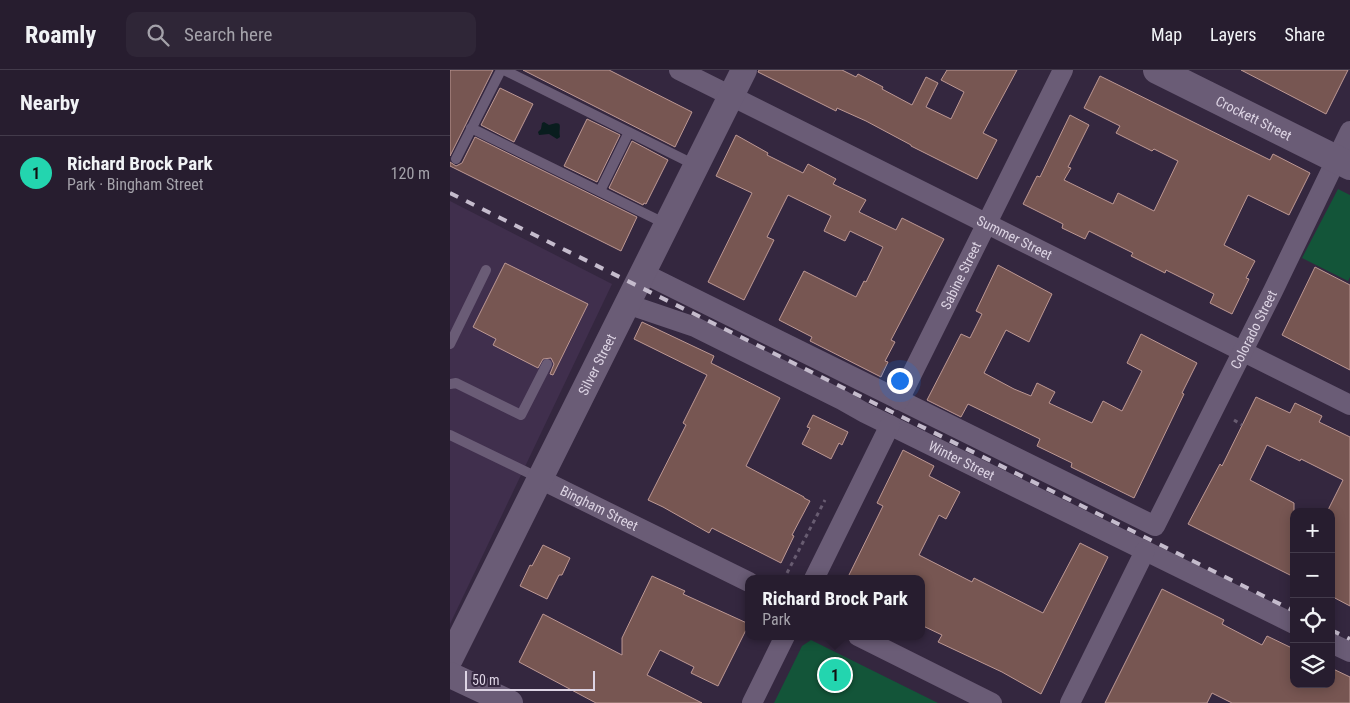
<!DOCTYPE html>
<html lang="en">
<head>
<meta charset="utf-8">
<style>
  body { margin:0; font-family:"Roboto Condensed",sans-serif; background:#2f2637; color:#f1f3f6 }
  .controls { position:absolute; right:15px; bottom:15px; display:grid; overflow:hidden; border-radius:10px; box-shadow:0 2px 12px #0003 }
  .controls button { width:45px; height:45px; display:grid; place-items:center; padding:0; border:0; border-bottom:1px solid #433b4b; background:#271d2f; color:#f1f3f6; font:25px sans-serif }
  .scale { position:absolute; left:15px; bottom:12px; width:130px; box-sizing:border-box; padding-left:5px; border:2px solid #ddd4e4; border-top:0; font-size:14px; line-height:18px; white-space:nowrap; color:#ddd4e4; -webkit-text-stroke:4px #34273f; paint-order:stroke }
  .you { position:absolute; left:449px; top:310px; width:18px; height:18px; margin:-12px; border:4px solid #fff; border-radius:50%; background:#1a73e8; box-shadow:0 0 0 8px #1a73e833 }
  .badge { display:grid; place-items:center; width:32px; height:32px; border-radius:50%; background:#23d5af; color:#111; font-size:16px; font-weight:700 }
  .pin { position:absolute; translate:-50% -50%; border:2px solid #fff; box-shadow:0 1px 5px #0006 }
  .popup { position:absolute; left:295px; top:505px; width:180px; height:65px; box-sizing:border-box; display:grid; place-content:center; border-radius:10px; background:#271d2f; filter:drop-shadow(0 1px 4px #0005); font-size:16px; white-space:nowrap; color:#a4a2aa }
  .popup b { font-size:19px; color:#f1f3f6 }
  .popup::after { content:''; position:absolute; left:50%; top:100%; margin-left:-10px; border:10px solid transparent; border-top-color:#271d2f }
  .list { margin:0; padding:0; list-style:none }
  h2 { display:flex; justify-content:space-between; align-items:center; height:65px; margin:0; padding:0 20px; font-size:21px }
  h2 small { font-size:16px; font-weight:400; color:#a4a2aa }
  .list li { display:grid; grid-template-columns:32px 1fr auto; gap:15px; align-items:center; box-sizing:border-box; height:75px; padding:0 20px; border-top:1px solid #433b4b }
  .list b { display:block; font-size:19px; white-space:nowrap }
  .list p { margin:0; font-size:16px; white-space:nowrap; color:#a4a2aa }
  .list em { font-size:16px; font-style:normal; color:#a4a2aa }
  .icon { flex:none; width:28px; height:28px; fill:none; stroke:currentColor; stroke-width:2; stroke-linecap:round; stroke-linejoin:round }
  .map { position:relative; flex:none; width:900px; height:633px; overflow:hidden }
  header { display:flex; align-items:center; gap:30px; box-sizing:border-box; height:70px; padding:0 25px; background:#271d2f; border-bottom:1px solid #433b4b }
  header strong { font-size:24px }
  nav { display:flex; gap:28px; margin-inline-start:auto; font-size:18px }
  .search { width:350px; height:45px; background:#2f2637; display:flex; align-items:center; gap:12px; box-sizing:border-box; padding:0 18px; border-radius:10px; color:#a4a2aa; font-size:19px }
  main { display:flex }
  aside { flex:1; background:#271d2f }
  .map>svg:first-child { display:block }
  .built { fill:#402f4d }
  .green { fill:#135539 }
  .water { fill:#091d1e }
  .building { fill:#775652; stroke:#bd9894 }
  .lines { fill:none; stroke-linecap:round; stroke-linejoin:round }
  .path { stroke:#685c71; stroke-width:3; stroke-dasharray:4 4; stroke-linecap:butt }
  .service { stroke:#6a5c76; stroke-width:10 }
  .minor { stroke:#6a5c76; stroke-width:20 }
  .tertiary { stroke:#6a5c76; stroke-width:26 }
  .secondary { stroke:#6a5c76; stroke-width:28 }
  .rail { stroke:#c5bccd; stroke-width:4; stroke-dasharray:9 9; stroke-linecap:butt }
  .labels { text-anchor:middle; stroke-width:4; stroke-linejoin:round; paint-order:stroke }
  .street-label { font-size:14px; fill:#ddd4e4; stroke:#34273f }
</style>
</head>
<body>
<header>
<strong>Roamly</strong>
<div class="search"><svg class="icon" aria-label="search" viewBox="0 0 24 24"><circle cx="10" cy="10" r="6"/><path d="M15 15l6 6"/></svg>Search here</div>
<nav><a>Map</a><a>Layers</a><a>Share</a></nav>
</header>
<main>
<aside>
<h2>Nearby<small></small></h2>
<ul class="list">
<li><span class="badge">1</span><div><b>Richard Brock Park</b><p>Park · Bingham Street</p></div><em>120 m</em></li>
</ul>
</aside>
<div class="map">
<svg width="900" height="633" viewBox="0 0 900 633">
  <rect width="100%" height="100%" fill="#34273f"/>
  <path class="built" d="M0,131l162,83 -162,340z"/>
  <path class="green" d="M888,119l12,6v82l-2,4 -46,-23z
    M361,570l127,63h-164l28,-57z"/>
  <path class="water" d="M94,52l5,3c16,-5 9,2 11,12l-3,2 -8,-5 -10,1 -1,-3 3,-3 1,-6z"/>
  <path class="building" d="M0,0h43l-43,86z
    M73,0h86l83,42 -17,35z
    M309,0h83l14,7 2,-3 25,13 -1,2 30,16 14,-28 12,6 -12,24 25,12 13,-27 -23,-12 6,-10h70l-34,63 14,7 -20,39 -66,-33v-1l-45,-24 -29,-13 -1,3 -78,-39z
    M791,0h107l-22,44z
    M650,6l170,84 3,-6 37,19 -21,42 -41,-20 -24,50 31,16 -9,17 3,1 -17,35 -22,-11 4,-9 -48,-24 -1,3 -34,-17 2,-3 -44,-22 -4,8 -23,-11 1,-4 -40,-20 14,-28 3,1 30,-62 19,10 -21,42 3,1 -7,12 49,24 5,-11 36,18 24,-50 -24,-12 -2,2 -36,-18 4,-7 -36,-18z
    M50,18l33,16 -19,38 -33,-17z
    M137,49l33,16 -23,47 -33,-16z
    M286,65l32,18 -1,2 36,18 5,-9 28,15 -3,5 33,16 -7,12 37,18 6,-12 42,21 -53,101 4,2 -10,19 3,1 -7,15 -71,-36 2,-4 -33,-17 25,-49 52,26 8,-16 2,1 17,-35 -33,-16 -5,10 -21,-10 7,-15 -43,-21 -21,42 7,3 -30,60 -36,-18 44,-89 -36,-17z
    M25,67l162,80 -16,34 -171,-85v-4l6,4 6,-3z
    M182,71l36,19 -22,44 -2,-1 -1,2 -34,-17z
    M55,193l83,41 -35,71 -3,-1 4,-10 -3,-6 -8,1 -5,9 -45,-23 3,-6 -23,-12z
    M548,195l54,29 -23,48 -23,-12 -22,43 30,16 17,7 6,-13 18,9 -6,11 43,20 11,-22 19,10 20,-40 -15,-8 14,-29 56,29 -15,30 2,1 -50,104 -63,-31 1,-4 -35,-17 3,-7 -72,-35 -7,13 -34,-17 34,-66 9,4 12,-24 -6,-3z
    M865,197l35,18v85l-68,-35z
    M192,252l72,34 -3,7 69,35 -34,68 58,31v1l6,3 -18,34 2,1 -13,27 -69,-35 -3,5 -46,-26 -15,-7 38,-75 -3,-2 24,-48 -73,-36z
    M806,327l34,16 5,-10 27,13 -3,6 31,15v169l-19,-10v-84h-4l16,-32 -42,-21 -1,2 -33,-16 -17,35 44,23v74l-106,-53 32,-60 2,2z
    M363,345l35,17 -6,13 -3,-2 -8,16 -29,-15 8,-16 -3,-1z
    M453,380l31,16 -5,10 31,16 -14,27 -7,-4 -20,40 53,27 2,-4 69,35 37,-70 28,14 -67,137 -39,-22 -64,-30 4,-7 -21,-10v-46h-74l36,-73 -6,-3z
    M93,475l27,13 -8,17h-3l-12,24 -27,-13 10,-21 2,1z
    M202,506l33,15 -2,3 66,30 -31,62 -27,-13 3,-6 -34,-17 -13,25 55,28h-106l-77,-41 24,-48 79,41v-17z
    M712,519l62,31 -2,4 40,21 5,-9 27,13v35h37v-16l19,9v26h-118l-20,-10 -5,10h-102z"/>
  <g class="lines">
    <path class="path" d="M784,350l8,5
      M337,503l38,-73"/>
    <path class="service" d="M54,0l191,95
      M21,58l195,96
      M6,89l45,-89
      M150,121l29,-59
      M0,274l36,-74
      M0,314l6,-1 65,32 26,-51
      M0,365l89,43"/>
    <g class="minor">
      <path id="s1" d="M229,0l671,335"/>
      <path id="s2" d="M193,203l512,253 118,-235 77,-160"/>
      <path id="s3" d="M177,234l68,23 147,73 23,13 429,211"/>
      <path id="s4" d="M449,330l164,-330"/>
      <path id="s5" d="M90,409l209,103"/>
      <path d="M364,509l76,-154"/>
      <path d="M408,566l134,67"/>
      <path d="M881,573l19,9"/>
      <path d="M302,633l33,-67"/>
      <path d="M620,633l75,-152"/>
    </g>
    <g class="tertiary">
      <path id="s6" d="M0,589l294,-589"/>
      <path d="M0,605l60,28"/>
    </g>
    <path class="secondary" id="s7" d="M707,0l193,96"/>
    <path class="rail" d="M0,123l844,418
      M881,560l19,9"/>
  </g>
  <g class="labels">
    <g class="street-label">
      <text dy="5" stroke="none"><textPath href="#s7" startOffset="108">Crockett Street</textPath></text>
      <text dy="5" stroke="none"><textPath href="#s1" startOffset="375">Summer Street</textPath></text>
      <text dy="5" stroke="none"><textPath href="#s4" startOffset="139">Sabine Street</textPath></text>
      <text dy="5" stroke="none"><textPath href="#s2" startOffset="791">Colorado Street</textPath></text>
      <text dy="5" stroke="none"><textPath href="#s6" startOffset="329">Silver Street</textPath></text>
      <text dy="5" stroke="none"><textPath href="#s3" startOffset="370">Winter Street</textPath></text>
      <text dy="5" stroke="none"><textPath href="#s5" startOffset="66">Bingham Street</textPath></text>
    </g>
  </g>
</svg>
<div class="controls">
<button>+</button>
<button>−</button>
<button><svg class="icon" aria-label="locate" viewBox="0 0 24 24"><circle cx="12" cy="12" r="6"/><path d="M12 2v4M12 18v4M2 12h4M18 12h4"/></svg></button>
<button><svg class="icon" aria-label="layers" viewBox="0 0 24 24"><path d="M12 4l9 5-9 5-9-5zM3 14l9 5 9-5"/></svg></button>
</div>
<div class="scale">50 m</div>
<div class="you"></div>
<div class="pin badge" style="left:385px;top:605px">1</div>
<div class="popup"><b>Richard Brock Park</b>Park</div>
</div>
</main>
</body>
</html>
